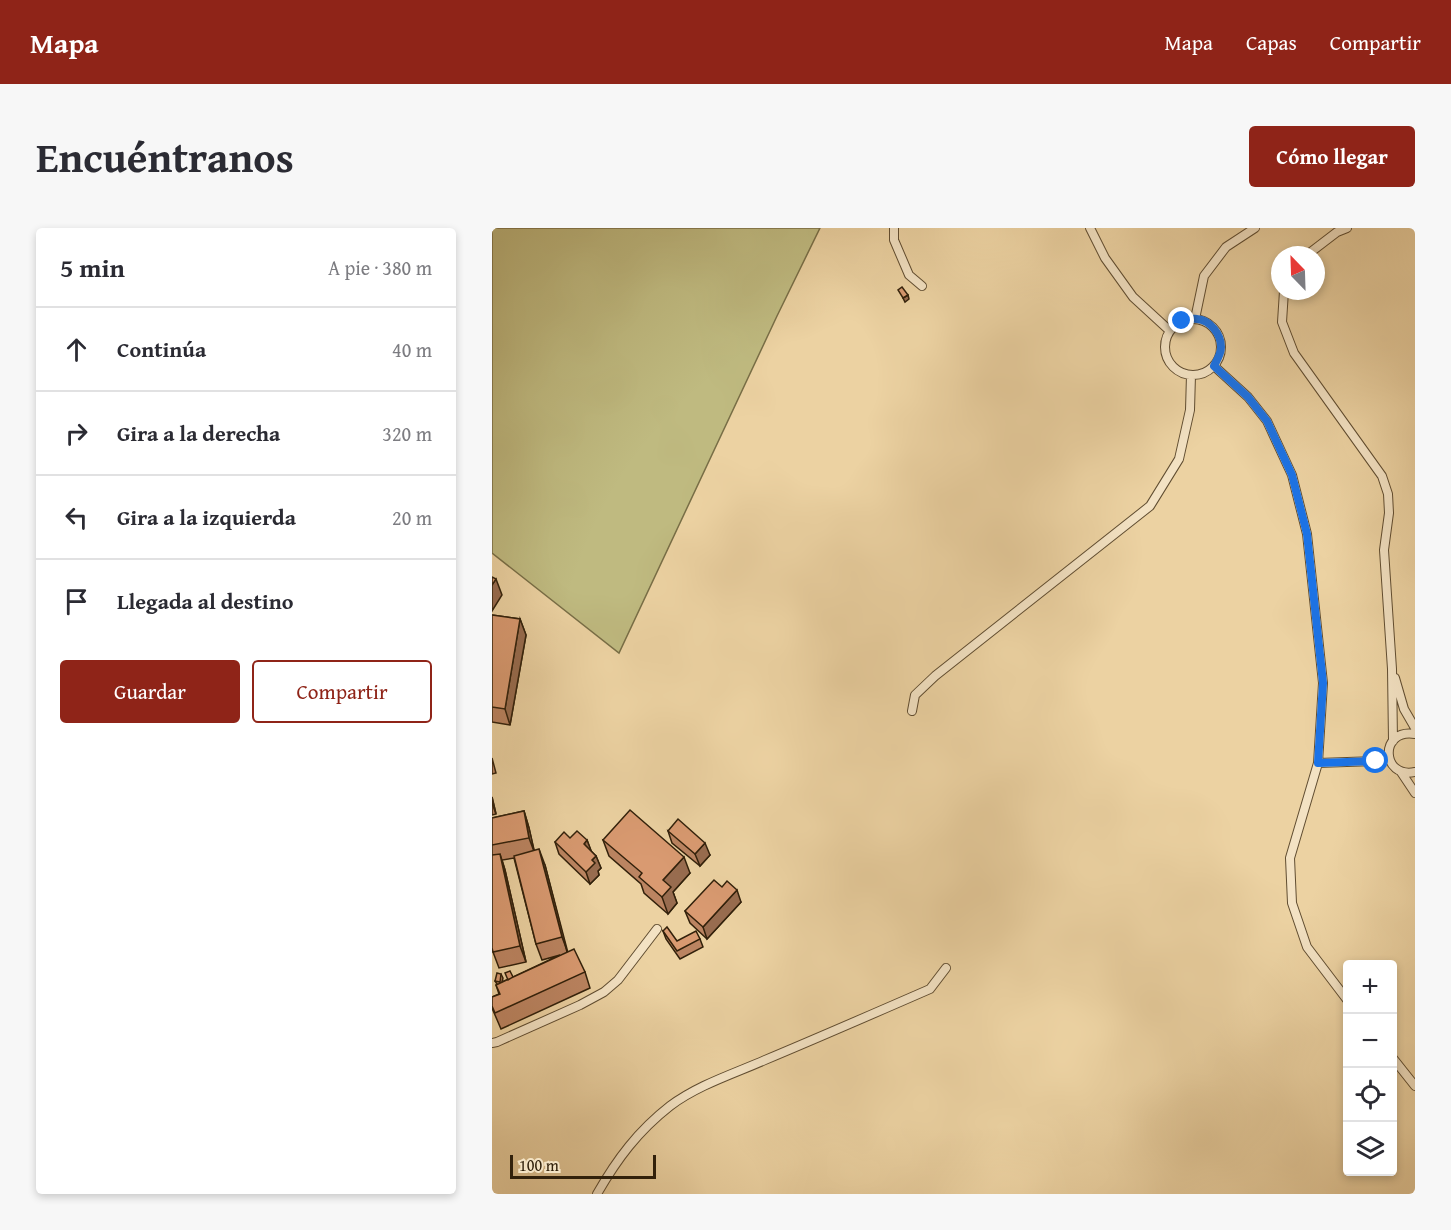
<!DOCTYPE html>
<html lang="es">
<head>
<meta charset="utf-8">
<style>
  body { margin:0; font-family:"Gentium Book Plus",serif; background:#f7f7f7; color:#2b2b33 }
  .controls { position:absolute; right:18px; bottom:18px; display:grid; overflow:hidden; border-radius:6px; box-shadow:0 3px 9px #0003 }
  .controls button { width:54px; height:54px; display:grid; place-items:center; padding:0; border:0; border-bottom:2px solid #e1e1e2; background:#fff; color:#2b2b33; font:30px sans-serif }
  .compass { position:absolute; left:779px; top:18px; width:54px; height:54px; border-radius:50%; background:#fff; box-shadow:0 3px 9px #0003; rotate:337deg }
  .scale { position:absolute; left:18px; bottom:15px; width:146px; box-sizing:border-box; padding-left:6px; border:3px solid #32210b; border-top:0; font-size:16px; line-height:21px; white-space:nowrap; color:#32210b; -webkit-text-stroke:4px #f3e2c3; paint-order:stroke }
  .stop { position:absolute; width:18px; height:18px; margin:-14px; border:4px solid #1a73e8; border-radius:50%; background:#fff }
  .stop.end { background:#1a73e8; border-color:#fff; box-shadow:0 2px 6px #0008 }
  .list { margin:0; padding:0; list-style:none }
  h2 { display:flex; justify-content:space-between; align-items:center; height:78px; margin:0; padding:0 24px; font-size:26px }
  h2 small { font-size:20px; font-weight:400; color:#7c7c81 }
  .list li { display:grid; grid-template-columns:39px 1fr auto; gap:18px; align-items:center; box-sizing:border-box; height:84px; padding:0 24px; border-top:2px solid #e1e1e2 }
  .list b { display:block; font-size:22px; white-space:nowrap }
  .list em { font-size:20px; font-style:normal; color:#7c7c81 }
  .actions { display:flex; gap:12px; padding:18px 24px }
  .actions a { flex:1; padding:14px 0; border:2px solid #8f2418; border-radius:6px; text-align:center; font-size:21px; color:#8f2418 }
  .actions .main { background:#8f2418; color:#fff }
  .icon { flex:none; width:33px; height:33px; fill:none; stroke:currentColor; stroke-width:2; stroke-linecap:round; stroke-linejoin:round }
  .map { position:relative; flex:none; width:923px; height:966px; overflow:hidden; border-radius:6px }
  header { display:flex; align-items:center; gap:36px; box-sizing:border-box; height:84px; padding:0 30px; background:#8f2418; color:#fff }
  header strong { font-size:28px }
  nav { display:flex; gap:33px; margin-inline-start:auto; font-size:21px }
  .intro { display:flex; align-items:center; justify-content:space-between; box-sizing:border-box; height:144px; padding:0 36px }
  h1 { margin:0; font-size:42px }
  .button { padding:15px 27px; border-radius:6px; background:#8f2418; color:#fff; font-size:21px; font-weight:700 }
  main { display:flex; gap:36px; padding:0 36px }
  aside { flex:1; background:#fff; border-radius:6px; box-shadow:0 3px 9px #0003 }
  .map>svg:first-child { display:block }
  .green { fill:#bfba80; stroke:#786e46; stroke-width:1.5 }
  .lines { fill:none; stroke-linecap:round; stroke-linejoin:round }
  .street-casing { stroke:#604d31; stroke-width:10 }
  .street { stroke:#f3e2c3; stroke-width:8 }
  .wall { fill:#bb8461; stroke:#32210b; stroke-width:1.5 }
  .shaded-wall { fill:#986c4f; stroke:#32210b; stroke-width:1.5 }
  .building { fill:#d99a71; stroke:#32210b; stroke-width:1.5 }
  .route { stroke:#1a73e8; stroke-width:8 }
</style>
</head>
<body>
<header>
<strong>Mapa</strong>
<nav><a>Mapa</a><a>Capas</a><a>Compartir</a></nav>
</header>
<div class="intro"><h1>Encuéntranos</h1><a class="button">Cómo llegar</a></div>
<main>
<aside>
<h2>5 min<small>A pie · 380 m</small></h2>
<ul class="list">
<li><svg class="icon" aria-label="ahead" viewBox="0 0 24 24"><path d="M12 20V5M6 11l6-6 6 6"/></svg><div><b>Continúa</b></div><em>40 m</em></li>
<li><svg class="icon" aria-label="right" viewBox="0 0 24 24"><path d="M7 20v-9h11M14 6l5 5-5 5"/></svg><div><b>Gira a la derecha</b></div><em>320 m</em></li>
<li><svg class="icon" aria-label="left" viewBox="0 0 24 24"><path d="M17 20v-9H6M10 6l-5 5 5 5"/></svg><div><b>Gira a la izquierda</b></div><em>20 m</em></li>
<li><svg class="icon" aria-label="arrive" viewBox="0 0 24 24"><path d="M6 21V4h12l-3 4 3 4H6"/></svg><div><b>Llegada al destino</b></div></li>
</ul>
<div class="actions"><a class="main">Guardar</a><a>Compartir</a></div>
</aside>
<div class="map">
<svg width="923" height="966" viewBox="0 0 923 966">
  <rect width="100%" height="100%" fill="#ecd2a2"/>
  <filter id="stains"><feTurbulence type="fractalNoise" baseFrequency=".00333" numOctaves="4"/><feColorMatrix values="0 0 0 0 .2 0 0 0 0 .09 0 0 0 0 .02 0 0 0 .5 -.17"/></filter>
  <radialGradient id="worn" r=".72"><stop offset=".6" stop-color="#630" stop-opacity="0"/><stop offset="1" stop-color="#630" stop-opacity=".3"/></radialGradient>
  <path class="green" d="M0,0h328l-43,88 -158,337 -127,-100z"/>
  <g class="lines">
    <defs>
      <path id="street" d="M402,0v12l15,35 13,11
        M598,0l15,30 28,39 37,34
        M815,27l30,-23 10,-4
        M792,63l-2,31 12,31 88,123 6,18 1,19 -5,37 8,119 1,72
        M703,91l9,-43 22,-29 29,-19
        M673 119a28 28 0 1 1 56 0a28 28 0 1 1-56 0Z
        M722,138l34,31 19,24 25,54 15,59 16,149 -5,80 -28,95 2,45 15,44 41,54
        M903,450l9,31 11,19
        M420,483l3,-16 20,-19 215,-170 29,-47 11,-49 1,-35
        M923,506c-36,-6 -34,45 0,38
        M826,535l58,-2 13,-5
        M909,544l14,21
        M0,815l5,-1 83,-37 24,-13 14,-12 39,-51
        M900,829l23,29
        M105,966c20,-35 41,-63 73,-88 28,-21 63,-32 95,-46 55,-23 110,-47 165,-71l16,-21"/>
    </defs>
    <use href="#street" class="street-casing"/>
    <use href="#street" class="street"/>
  </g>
  <path class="wall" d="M0,387l28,4 6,16 -16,90 -18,-3z
    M0,530l4,15 -4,1z
    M0,569l4,17 -4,1z
    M32,583l5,17 5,23 11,14 22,87 18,20 5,16 -89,41 -9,-21v-11l7,-3 -3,-9 1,-1 -2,-3 6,-7 2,4 -1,4 58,-27 -18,5 -6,-16 -22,-86 -12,2 3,10 21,92 -27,6 -6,-16 -1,-4v-130z
    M176,603l42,24 -10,11 -28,-23z
    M78,610l17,2 4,11 5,5 5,12 -3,3 1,4 -9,9 -31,-30 -4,-12z
    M111,612l87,33 -17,19 4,11 -9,11 -24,-21 -3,-9 -32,-28z
    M230,659l19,15 -34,37 -17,-16 -5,-12z
    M171,703l14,10 23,-2 3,8 -23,12 -14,-20z"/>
  <path class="shaded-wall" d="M416,67l1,4 -4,3 -2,-4z
    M4,351l6,16 -10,16v-26z
    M28,391l6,16 -16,90 -5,-16z
    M0,569l4,17 -4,-11z
    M32,583l5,17 6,26 -6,-16z
    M95,612l5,13 -8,-9z
    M213,615l5,12 -10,11 -5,-12z
    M47,621l6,16 23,88 -6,-16z
    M8,626l5,16 21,92 -6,-16z
    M104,628l5,12 -3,3 1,4 -9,9 -4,-12 6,-12z
    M192,629l6,16 -17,19 4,11 -9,11 -6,-17 1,-17z
    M245,662l4,12 -34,37 -4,-12z"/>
  <path class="building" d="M410,59l6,8 -5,3 -5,-8z
    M0,349l4,2 -4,6z
    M0,387l28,4 -15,90 -13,-2z
    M138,582l54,47 -21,23 8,7 -9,10 -23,-20 3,-4 -39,-33z
    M32,583l5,27 -37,7v-27z
    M186,591l27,24 -10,11 -27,-23z
    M85,603l10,9 -3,4 12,12 -4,4 3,3 -9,9 -31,-30 9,-10 6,6z
    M47,621l23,88 -26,7 -22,-88z
    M8,626l20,92 -27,6 -1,-4v-93z
    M222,652l8,7 5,-6 10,9 -34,37 -18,-16z
    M175,699l10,14 19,-10 4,8 -23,12 -14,-20z
    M82,721l11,23 -90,41 -3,-7v-9l8,-3 -4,-9z
    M18,743l3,6 -5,3 -3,-7z
    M5,745l4,1 -1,8 -5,-1z"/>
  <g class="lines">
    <path class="route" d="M690,93c5,-1 10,-3 15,-2 13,1 24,15 24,28 0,7 -4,13 -7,19l34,31 19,24 25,54 15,59 16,149 -5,80 58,-2"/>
  </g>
  <rect width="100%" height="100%" filter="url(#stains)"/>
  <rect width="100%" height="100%" fill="url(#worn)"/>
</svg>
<div class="controls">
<button>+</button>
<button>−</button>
<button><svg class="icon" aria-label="locate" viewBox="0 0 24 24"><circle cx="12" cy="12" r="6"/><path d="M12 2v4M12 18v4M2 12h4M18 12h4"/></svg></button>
<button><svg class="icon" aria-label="layers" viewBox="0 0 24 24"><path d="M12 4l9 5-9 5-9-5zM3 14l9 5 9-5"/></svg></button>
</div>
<svg class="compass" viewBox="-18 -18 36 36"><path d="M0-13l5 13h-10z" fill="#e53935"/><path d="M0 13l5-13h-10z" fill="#7c7c81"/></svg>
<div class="scale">100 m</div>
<div class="stop" style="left:884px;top:533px"></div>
<div class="stop end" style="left:690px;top:93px"></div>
</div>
</main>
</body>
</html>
